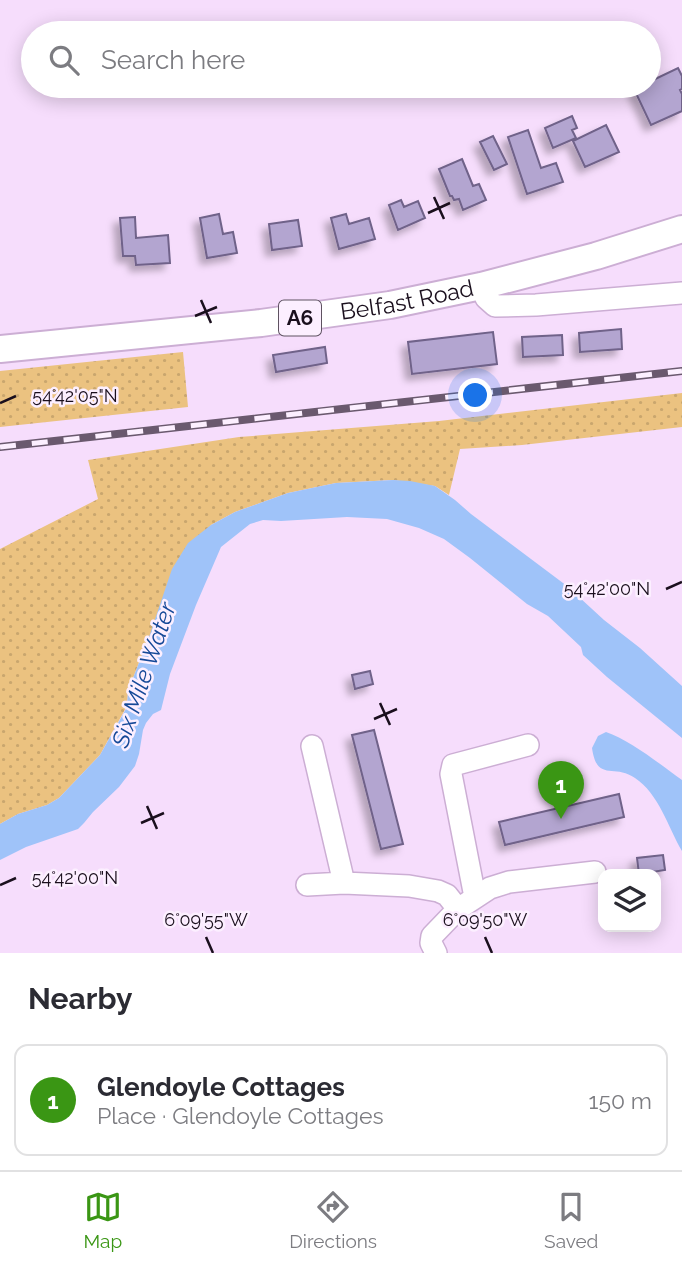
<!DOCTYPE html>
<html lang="en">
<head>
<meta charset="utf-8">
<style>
  body { margin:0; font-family:Raleway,sans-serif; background:#f7f7f7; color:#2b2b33 }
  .controls { position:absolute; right:21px; bottom:21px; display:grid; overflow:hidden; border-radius:14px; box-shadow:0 4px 18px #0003 }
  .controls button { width:63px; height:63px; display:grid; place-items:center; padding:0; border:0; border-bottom:2px solid #e1e1e2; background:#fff; color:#2b2b33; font:35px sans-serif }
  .you { position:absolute; left:476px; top:396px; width:24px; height:24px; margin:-18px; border:5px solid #fff; border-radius:50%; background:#1a73e8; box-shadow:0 0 0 10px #1a73e833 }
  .badge { display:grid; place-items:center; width:46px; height:46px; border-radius:50%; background:#3a9614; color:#fff; font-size:23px; font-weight:700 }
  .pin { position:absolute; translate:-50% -58px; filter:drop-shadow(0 2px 4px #0008) }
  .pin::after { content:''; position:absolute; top:37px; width:24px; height:21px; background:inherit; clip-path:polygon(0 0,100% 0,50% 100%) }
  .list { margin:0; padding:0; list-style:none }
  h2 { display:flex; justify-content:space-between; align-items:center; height:91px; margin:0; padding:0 28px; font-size:30px }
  h2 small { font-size:23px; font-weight:400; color:#7c7c81 }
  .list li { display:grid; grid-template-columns:46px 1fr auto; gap:21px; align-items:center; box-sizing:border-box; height:112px; margin:0 14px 14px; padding:0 14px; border:2px solid #e1e1e2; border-radius:14px }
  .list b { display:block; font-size:26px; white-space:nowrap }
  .list p { margin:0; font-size:23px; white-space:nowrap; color:#7c7c81 }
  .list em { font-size:23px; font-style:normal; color:#7c7c81 }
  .icon { flex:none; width:38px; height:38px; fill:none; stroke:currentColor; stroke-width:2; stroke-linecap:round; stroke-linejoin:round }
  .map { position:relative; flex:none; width:682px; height:953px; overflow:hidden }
  .search { position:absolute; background:#fff; box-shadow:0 4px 18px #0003; left:21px; right:21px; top:21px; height:77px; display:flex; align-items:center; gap:18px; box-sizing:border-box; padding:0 24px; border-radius:38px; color:#7c7c81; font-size:26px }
  .sheet { height:217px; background:#fff }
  nav { display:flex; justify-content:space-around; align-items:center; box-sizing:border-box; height:98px; border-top:2px solid #e1e1e2; background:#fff; font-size:19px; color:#7c7c81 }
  nav a { display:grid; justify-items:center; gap:4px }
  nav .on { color:#3a9614 }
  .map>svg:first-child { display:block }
  .grass { fill:url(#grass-dots) }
  .water { fill:#9fc3f9 }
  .building { fill:#b3a5d0; stroke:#6f6289; stroke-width:2; filter:url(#shadow) }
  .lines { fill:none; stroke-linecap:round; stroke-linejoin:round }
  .minor-casing { stroke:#ccaed4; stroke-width:24 }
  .major-casing { stroke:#ccaed4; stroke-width:30 }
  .minor { stroke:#fff; stroke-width:21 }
  .major { stroke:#fff; stroke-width:26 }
  .rail-casing { stroke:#6a596e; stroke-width:8 }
  .rail { stroke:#fcefff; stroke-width:5; stroke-dasharray:16; stroke-linecap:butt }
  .ticks { fill:none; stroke:#1a0f1d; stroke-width:2.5 }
  .labels { text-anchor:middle; stroke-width:5; stroke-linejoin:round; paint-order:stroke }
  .shield { fill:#fcefff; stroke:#5e5261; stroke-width:2 }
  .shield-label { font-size:21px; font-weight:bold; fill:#1a0f1d }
  .street-label { font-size:23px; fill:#1a0f1d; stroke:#fcefff }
  .water-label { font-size:24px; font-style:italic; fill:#154998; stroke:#fcefff }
  .ticks-label { font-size:18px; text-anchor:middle; fill:#1a0f1d; stroke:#fcefff; stroke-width:5; stroke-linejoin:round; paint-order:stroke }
</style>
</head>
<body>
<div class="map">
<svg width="682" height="953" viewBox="0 0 682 953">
  <defs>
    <pattern id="grass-dots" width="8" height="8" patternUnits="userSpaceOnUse" patternTransform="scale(1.75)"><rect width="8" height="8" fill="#ebc280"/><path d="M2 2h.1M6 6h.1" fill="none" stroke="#c9a66e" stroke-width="1.8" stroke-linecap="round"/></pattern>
    <filter id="shadow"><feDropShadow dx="-6" dy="6" stdDeviation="3.5" flood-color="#0004"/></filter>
  </defs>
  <rect width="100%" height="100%" fill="#f6ddfc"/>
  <path class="grass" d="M183,352l5,55 -188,20v-56z
    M682,393v34l-160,18 -62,4 -11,46 -14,-9 -42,-6 -57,3 -48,10 -53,19 -24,13 -62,112 -21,54 -1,15 -27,49 -41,43 -12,7 -29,9 -18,10v-275l98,-50 -10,-39 151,-23 200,-16z"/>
  <path class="water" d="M393,480l17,1 25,5 20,14 16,14 96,72 37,34 36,28 42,38v52l-75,-61 -24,-22 -2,-8 -33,-31 -21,-12 -57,-46 -26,-19 -25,-11 -32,-9 -40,-2 -66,4 -18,-1 -13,4 -29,23 -25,58 -26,69 -9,36 -8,4 -7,9 -3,7 -4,24 -4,12 -16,21 -26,25 -9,11 -6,6 -52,18 -26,13v-36l18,-10 29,-9 12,-7 41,-43 27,-48 1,-16 21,-54 23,-68 16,-26 23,-18 24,-13 53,-19 48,-10z
    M606,732c24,8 55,33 76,48v71c-14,-24 -23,-57 -47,-73 -21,-15 -38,5 -43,-30l6,-12z"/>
  <path class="building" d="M678,68l4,8v13l-2,1 2,4v17l-31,14 -17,-36 6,-3h9v-4z
    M572,116l5,12 -5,2 4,8 -23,10 -8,-20z
    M606,125l13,27 -34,15 -12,-26z
    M528,130l13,38 15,-5 7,19 -36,12 -19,-57z
    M493,136l14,28 -13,6 -14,-28z
    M462,159l11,27 6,-2 7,16 -23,10 -4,-11 -5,1 -2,-4h-2l-11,-27z
    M401,200l3,7 14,-6 7,17 -27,12 -9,-25z
    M219,214l4,20 10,-2 4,21 -30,5 -7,-40z
    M346,214l3,10 20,-6 6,21 -36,10 -8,-31z
    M135,217l1,21 32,-3 2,28 -34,2 -1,-9h-12l-3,-38z
    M298,220l4,26 -30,4 -3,-26z
    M621,329l1,20 -42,3 -1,-19z
    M493,332l4,32 -85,10 -4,-32z
    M562,335l1,20 -40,2 -1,-20z
    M325,347l2,16 -51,9 -3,-17z
    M370,671l3,13 -18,5 -3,-14z
    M374,730l29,114 -22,5 -29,-114z
    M619,794l5,23 -119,28 -6,-23z
    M663,855l2,15 -26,4 -2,-16z"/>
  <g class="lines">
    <defs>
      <path id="minor" d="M481,286l5,12 9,8 41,-1 146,-12
        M312,746l32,137
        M307,885l37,-2 65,3 29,5 9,4 11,14
        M475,897l-24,-123 2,-9 75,-20
        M436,953l-5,-10 1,-7 26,-27 32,-21 19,-6 86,-10"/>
      <g id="major">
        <path id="s1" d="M0,349l261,-26 129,-18 91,-19 115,-30 86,-27"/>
      </g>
    </defs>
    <use href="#minor" class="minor-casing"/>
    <use href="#major" class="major-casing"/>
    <use href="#minor" class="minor"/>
    <use href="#major" class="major"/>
    <defs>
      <path id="rail" d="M0,447l682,-76"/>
    </defs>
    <use href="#rail" class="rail-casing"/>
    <use href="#rail" class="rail"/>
  </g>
  <path class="ticks" d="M434,197l10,22M428,213l22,-10M201,300l10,23M195,316l22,-9M0,403l16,-7M666,589l16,-7M380,703l10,22M374,719l23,-10M147,806l10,23M141,823l23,-10M0,885l16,-7M206,937l7,16M485,937l7,16"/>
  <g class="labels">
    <rect class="shield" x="279" y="300.5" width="42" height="35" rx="5"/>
    <g class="shield-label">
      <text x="300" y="325">A6</text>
    </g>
    <g class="street-label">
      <text dy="8" stroke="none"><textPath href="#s1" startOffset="410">Belfast Road</textPath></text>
    </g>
    <g class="water-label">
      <text transform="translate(144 675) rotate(-71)" y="8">Six Mile Water</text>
    </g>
  </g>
  <g class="ticks-label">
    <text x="75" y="402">54°42'05"N</text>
    <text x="607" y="595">54°42'00"N</text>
    <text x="75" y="884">54°42'00"N</text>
    <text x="206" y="926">6°09'55"W</text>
    <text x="485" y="926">6°09'50"W</text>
  </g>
</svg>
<div class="controls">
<button><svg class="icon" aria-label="layers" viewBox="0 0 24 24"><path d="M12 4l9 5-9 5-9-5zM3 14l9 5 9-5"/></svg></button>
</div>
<div class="you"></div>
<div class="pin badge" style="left:561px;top:819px">1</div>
<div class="search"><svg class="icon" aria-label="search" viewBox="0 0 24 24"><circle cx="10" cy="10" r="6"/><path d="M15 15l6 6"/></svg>Search here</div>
</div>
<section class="sheet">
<h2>Nearby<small></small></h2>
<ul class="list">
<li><span class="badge">1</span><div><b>Glendoyle Cottages</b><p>Place · Glendoyle Cottages</p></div><em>150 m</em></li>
</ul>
</section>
<nav>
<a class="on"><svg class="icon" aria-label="map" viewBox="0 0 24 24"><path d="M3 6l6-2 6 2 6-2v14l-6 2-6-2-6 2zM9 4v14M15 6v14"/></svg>Map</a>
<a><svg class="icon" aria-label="directions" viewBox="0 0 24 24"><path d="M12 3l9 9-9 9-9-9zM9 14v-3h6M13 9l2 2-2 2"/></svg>Directions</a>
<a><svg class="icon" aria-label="saved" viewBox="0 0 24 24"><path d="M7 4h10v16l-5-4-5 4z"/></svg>Saved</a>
</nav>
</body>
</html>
